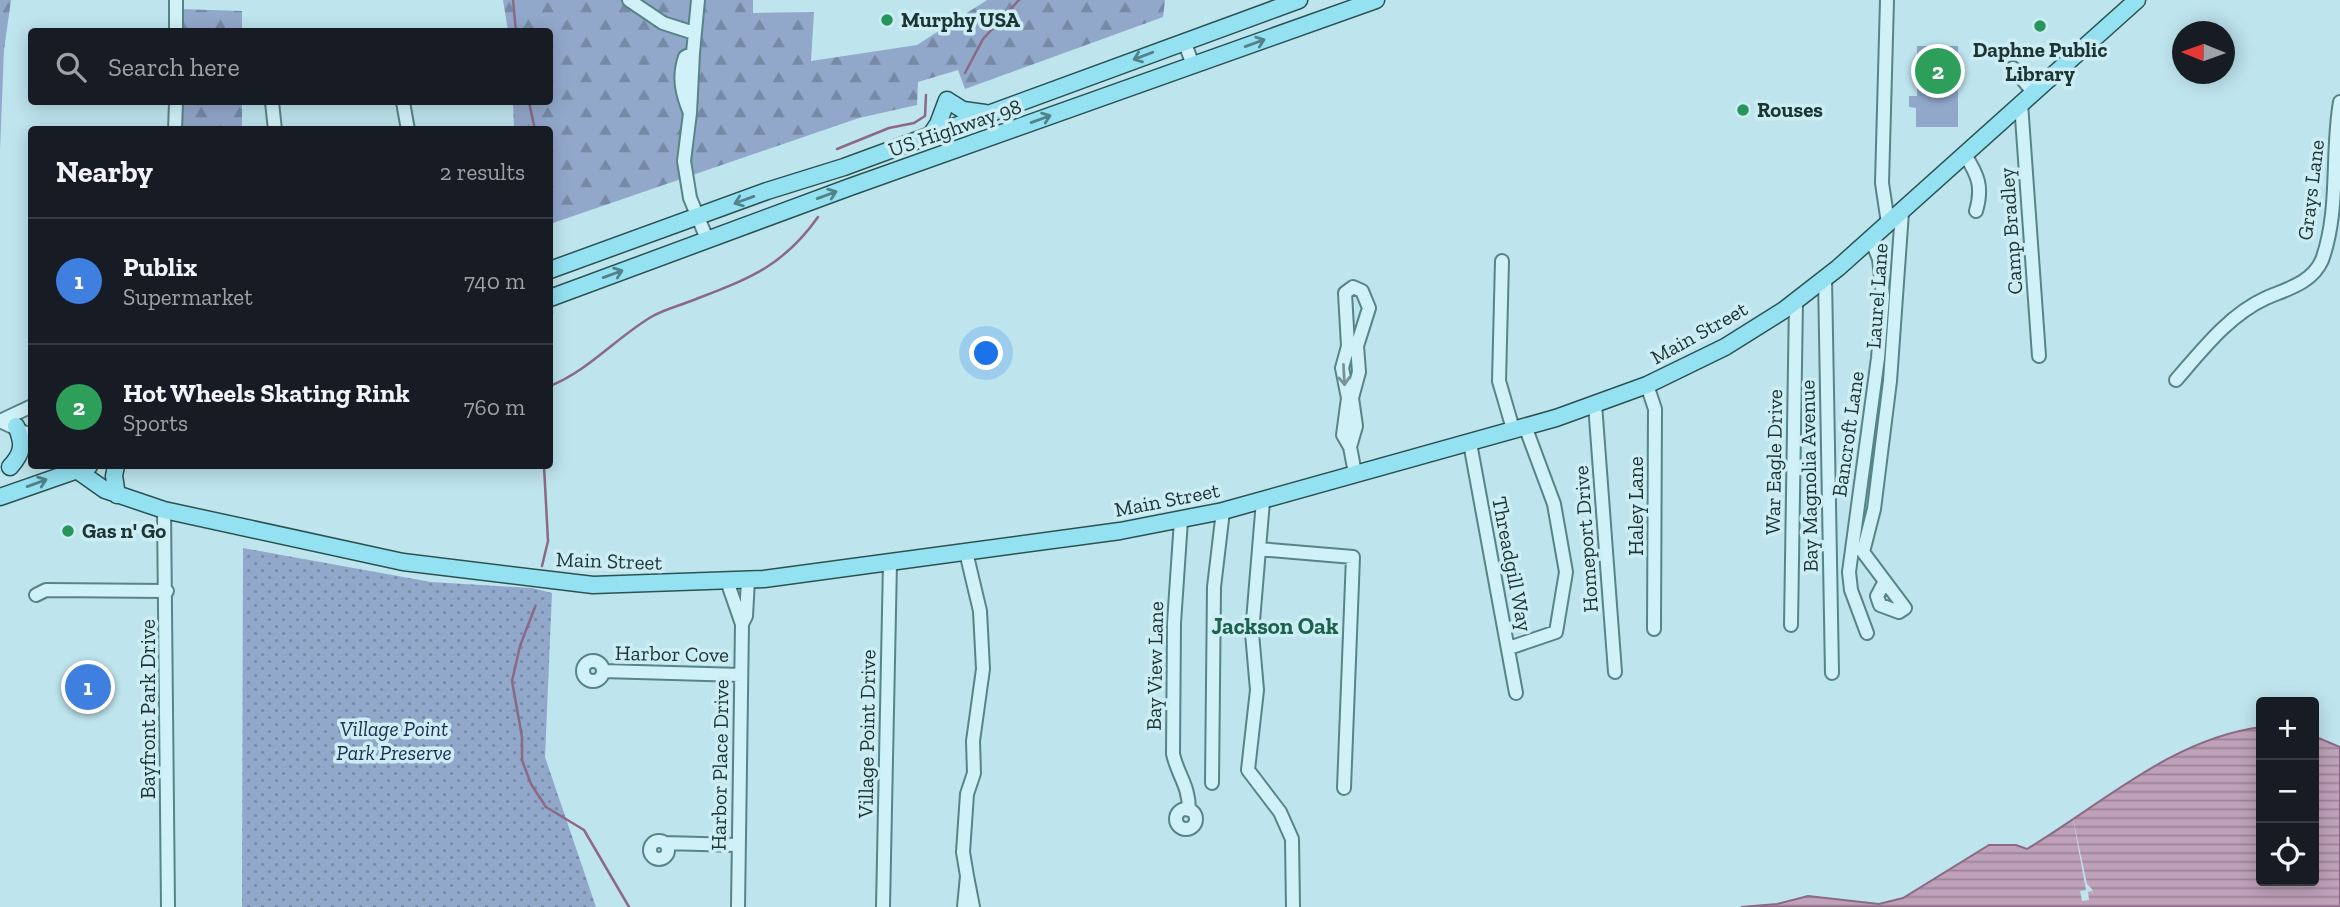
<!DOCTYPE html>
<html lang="en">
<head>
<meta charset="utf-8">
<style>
  body { margin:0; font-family:"Zilla Slab",serif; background:#20242c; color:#f1f3f6 }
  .controls { position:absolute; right:21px; bottom:21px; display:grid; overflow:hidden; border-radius:7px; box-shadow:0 4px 18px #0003 }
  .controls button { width:63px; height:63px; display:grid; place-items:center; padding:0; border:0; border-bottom:2px solid #363941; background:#171b24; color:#f1f3f6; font:35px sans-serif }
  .compass { position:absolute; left:2172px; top:21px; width:63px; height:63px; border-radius:50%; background:#171b24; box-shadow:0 4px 18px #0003; rotate:271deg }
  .you { position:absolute; left:987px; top:354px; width:24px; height:24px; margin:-18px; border:5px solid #fff; border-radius:50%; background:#1a73e8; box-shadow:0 0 0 10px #1a73e833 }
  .badge { display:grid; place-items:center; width:46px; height:46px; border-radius:50%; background:#b45309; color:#fff; font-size:23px; font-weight:700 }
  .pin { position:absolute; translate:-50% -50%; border:4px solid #fff; box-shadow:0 2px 7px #0006 }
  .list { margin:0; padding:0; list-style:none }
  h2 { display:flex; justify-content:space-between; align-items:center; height:91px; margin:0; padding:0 28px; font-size:30px }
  h2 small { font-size:23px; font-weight:400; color:#9ea1a6 }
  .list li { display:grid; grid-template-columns:46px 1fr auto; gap:21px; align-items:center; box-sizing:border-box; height:126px; padding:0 28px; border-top:2px solid #363941 }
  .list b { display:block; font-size:26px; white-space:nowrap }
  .list p { margin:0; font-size:23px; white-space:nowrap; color:#9ea1a6 }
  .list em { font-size:23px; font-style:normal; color:#9ea1a6 }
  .icon { flex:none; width:38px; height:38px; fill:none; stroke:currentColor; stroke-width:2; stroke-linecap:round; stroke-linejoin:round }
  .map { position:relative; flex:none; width:2340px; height:907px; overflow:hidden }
  .search { position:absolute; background:#171b24; box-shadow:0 4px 18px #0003; left:28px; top:28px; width:525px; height:77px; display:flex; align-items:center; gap:18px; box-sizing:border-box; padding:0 24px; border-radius:7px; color:#9ea1a6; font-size:26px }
  .panel { position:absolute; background:#171b24; box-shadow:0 4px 18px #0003; left:28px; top:126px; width:525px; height:343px; border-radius:7px }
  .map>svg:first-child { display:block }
  .forest { fill:url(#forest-firs) }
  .park { fill:url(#park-dots) }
  .pitch { fill:#92a8cb }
  .water { fill:url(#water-rules); stroke:#8c6984; stroke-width:2 }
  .pier { fill:#bee4ee }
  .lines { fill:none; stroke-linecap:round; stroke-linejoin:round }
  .stream { stroke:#8c6984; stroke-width:2.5 }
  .minor-casing { stroke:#578486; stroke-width:16 }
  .major-casing { stroke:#2c5351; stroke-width:19 }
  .minor { stroke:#d1f1f9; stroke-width:12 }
  .major { stroke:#94e1f2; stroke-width:16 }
  .oneway { stroke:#52828a }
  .oneway2 { stroke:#769396 }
  .poi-dot { fill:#27955c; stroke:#cdedf5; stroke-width:2.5 }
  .labels { text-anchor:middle; stroke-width:7; stroke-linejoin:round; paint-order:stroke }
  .poi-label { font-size:21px; font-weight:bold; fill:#1c3534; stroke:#cdedf5; text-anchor:start }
  .street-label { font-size:21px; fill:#1c3534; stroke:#cdedf5 }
  .park-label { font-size:21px; font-style:italic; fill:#222e51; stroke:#cdedf5 }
  .neighbourhood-label { font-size:23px; font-weight:bold; fill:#1b624d; stroke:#cdedf5 }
</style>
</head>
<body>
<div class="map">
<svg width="2340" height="907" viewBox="0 0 2340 907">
  <defs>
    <pattern id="forest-firs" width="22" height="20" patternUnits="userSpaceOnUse" patternTransform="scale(1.75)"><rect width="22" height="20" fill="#92a8cb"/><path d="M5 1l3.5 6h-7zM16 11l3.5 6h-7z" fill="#768aa6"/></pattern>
    <pattern id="park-dots" width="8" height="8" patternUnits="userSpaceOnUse" patternTransform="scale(1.75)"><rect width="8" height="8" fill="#92a8cb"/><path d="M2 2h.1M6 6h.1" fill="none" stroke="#768aa6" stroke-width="1.8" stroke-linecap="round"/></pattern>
    <pattern id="water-rules" width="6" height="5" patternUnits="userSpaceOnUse" patternTransform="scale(1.75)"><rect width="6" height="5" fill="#bfa1b9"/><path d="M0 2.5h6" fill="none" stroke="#9a8497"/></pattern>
  </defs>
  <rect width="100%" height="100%" fill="#bee4ee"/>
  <path class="forest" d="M0,0h11l-7,50 -4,100z
    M503,0h250v13l61,-1 -3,49 106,-16 70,-45h178l-2,17 -198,72 -7,-19 -40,12 -1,23 -58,13 -309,106v-94l-36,-1 -1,-27h37v-70l-42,-1z
    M180,9l62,2v20l-62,1z
    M179,102h63v27l-63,1z"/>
  <path class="park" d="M243,548l188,34 101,6 20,5 -7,164 51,150h-354z"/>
  <path class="pitch" d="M1917,46h41v81h-42v-19l-7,-1v-11h8z"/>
  <path class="water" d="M2261,727v154h53v-145l26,11v160h-599l36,-3 31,-8 71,8 24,-6 86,-53h27l11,4c74,-44 144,-110 234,-122z"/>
  <path class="pier" d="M2072,814l15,70 5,5 2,9 -2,-7 -4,1 1,8 -7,1 -2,-10 6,-1z"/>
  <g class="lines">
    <path class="stream" d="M513,0l3,32
      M965,73l18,-34 36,-39
      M529,102l6,28
      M837,149l52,-21 25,-5 11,-7 1,-21
      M550,181v7
      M550,341l2,-29
      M550,386c38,-15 66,-48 101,-69 12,-7 27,-11 40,-16 56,-22 91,-33 127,-84
      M542,566l6,-25 -4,-75
      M535,607l-15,39 -8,35 10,56v23l9,24 15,23 38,23 45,77"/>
    <defs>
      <path id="minor" d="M176,0v32
        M629,0l34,23 31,10
        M1887,0l-5,183 6,40
        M1184,41l9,24
        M693,53l-3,60c-8,-19 -12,-36 -5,-56z
        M693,53l5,-53
        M2013,68l20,24
        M272,102l3,28
        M403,102l5,28
        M2021,103l18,253
        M690,113l-6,48 6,37 17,41
        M175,130l1,-28
        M1965,155c13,20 18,32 11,56
        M1502,261l-3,120 14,48
        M1825,278l7,395
        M2176,380c27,-31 53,-65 90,-82 21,-9 46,-15 56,-38 18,-50 9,-107 18,-158
        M1647,385l8,24 -1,220
        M1595,404l20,268
        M0,421l32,15
        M0,421l32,-15
        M1470,443l46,250
        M1350,447l6,-21 -4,-28 7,-26 -2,-26 12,-38 -7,-17 -9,-4 -8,6 3,53 -6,22 6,30 -5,37 7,12 5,26
        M1263,501l-4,48 94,8 -9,231
        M164,510l4,397
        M1181,520l-7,103 -1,131c5,22 16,31 16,56
        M1259,549l-7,84 5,57 -9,80 32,42 12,27 1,68
        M966,552l14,59 3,58 -10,72 1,32 -7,21 -4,58 4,24
        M727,581l15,43
        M1884,583l-7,13 3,9 19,7 6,-4 -42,-56 11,-43 16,-128 12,-169
        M36,595l10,-5 121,1
        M1791,625l5,-324
        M1867,633l-16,-43 -2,-18 29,-214 5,-62 -4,-37 -8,-20
        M1509,648l47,-16 10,-60 -12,-68 -29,-78
        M583 671a10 10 0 1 1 20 0a10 10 0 1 1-20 0Z
        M603,671l138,4
        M1212,783l2,-196 9,-76
        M1176 819a10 10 0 1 1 20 0a10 10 0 1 1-20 0Z
        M650 850a9 9 0 1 1 18 0a9 9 0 1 1-18 0Z
        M665,843l72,2
        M738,907l4,-283 4,-8 2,-36
        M883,907l7,-345
        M964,907l3,-31 6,31"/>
      <path id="major" d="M930,136l8,-12 9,-24 16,10 22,3
        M550,270l217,-79 77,-24 455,-167
        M550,298l300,-111 526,-187
        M71,466l34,24 59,20 239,52 190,23 171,-6 356,-48 103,-20 333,-93 91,-33 78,-38 59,-37 54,-42 299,-268
        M116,466l-2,10 3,19
        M10,467c13,-14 14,-23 6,-41
        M0,497l89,-31"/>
    </defs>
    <use href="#minor" class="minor-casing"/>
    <use href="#major" class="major-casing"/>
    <use href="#minor" class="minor"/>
    <use href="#major" class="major"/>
  </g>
  <defs><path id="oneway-shaft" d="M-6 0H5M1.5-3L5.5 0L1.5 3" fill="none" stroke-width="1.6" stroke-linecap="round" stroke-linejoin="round" transform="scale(1.75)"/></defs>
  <g class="oneway">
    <use href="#oneway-shaft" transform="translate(1255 43) rotate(-20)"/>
    <use href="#oneway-shaft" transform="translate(1143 56) rotate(159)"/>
    <use href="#oneway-shaft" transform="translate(1041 119) rotate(-20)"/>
    <use href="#oneway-shaft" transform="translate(827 195) rotate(-20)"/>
    <use href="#oneway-shaft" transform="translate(744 200) rotate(160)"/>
    <use href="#oneway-shaft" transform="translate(613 274) rotate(-20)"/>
    <use href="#oneway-shaft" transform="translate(37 483) rotate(-20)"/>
  </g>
  <use class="oneway2" href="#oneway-shaft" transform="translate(1344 375) rotate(87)"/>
  <g class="poi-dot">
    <circle cx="887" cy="20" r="7"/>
    <circle cx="2040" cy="26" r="7"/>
    <circle cx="1743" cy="110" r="7"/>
    <circle cx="68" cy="531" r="7"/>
  </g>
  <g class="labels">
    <g class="poi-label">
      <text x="901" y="27">Murphy USA</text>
      <text x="2040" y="57" text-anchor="middle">Daphne Public<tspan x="2040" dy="24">Library</tspan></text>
      <text x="1757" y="117">Rouses</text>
      <text x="82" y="538">Gas n' Go</text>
    </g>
    <g class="street-label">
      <text transform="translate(955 128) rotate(-19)" y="7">US Highway 98</text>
      <text transform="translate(2311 190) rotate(-83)" y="7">Grays Lane</text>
      <text transform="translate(2011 231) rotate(-94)" y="7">Camp Bradley</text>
      <text transform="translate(1877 296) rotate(-86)" y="7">Laurel Lane</text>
      <text transform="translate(1699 333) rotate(-29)" y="7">Main Street</text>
      <text transform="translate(1848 434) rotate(-82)" y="7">Bancroft Lane</text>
      <text transform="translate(1774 462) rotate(-89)" y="7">War Eagle Drive</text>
      <text transform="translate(1809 476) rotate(-91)" y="7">Bay Magnolia Avenue</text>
      <text transform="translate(1167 500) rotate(-11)" y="7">Main Street</text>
      <text transform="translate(1636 506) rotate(-90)" y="7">Haley Lane</text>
      <text transform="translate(1586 539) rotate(-94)" y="7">Homeport Drive</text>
      <text transform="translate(609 561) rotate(2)" y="7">Main Street</text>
      <text transform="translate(1512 564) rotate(79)" y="7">Threadgill Way</text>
      <text transform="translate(672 654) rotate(1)" y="7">Harbor Cove</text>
      <text transform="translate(1155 666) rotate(-89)" y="7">Bay View Lane</text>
      <text transform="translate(148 709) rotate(-90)" y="7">Bayfront Park Drive</text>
      <text transform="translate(867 734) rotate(-89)" y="7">Village Point Drive</text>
      <text transform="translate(720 765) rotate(-89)" y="7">Harbor Place Drive</text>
    </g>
    <g class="park-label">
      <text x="394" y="736">Village Point<tspan x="394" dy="24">Park Preserve</tspan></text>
    </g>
    <g class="neighbourhood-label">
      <text x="1275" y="634">Jackson Oak</text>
    </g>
  </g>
</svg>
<div class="controls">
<button>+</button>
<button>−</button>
<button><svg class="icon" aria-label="locate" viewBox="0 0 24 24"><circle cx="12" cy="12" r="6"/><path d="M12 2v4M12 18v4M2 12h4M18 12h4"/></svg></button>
</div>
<svg class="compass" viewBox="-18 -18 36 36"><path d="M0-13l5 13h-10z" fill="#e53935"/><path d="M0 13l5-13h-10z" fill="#9ea1a6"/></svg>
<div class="you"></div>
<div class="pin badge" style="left:88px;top:687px;background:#3f7fe0">1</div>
<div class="pin badge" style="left:1938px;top:71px;background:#2e9e5b">2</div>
<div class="search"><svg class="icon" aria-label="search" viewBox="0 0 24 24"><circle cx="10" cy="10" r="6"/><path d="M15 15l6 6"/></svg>Search here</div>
<section class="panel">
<h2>Nearby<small>2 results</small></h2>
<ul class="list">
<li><span class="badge" style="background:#3f7fe0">1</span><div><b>Publix</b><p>Supermarket</p></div><em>740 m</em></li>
<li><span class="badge" style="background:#2e9e5b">2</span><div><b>Hot Wheels Skating Rink</b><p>Sports</p></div><em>760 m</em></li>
</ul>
</section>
</div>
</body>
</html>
